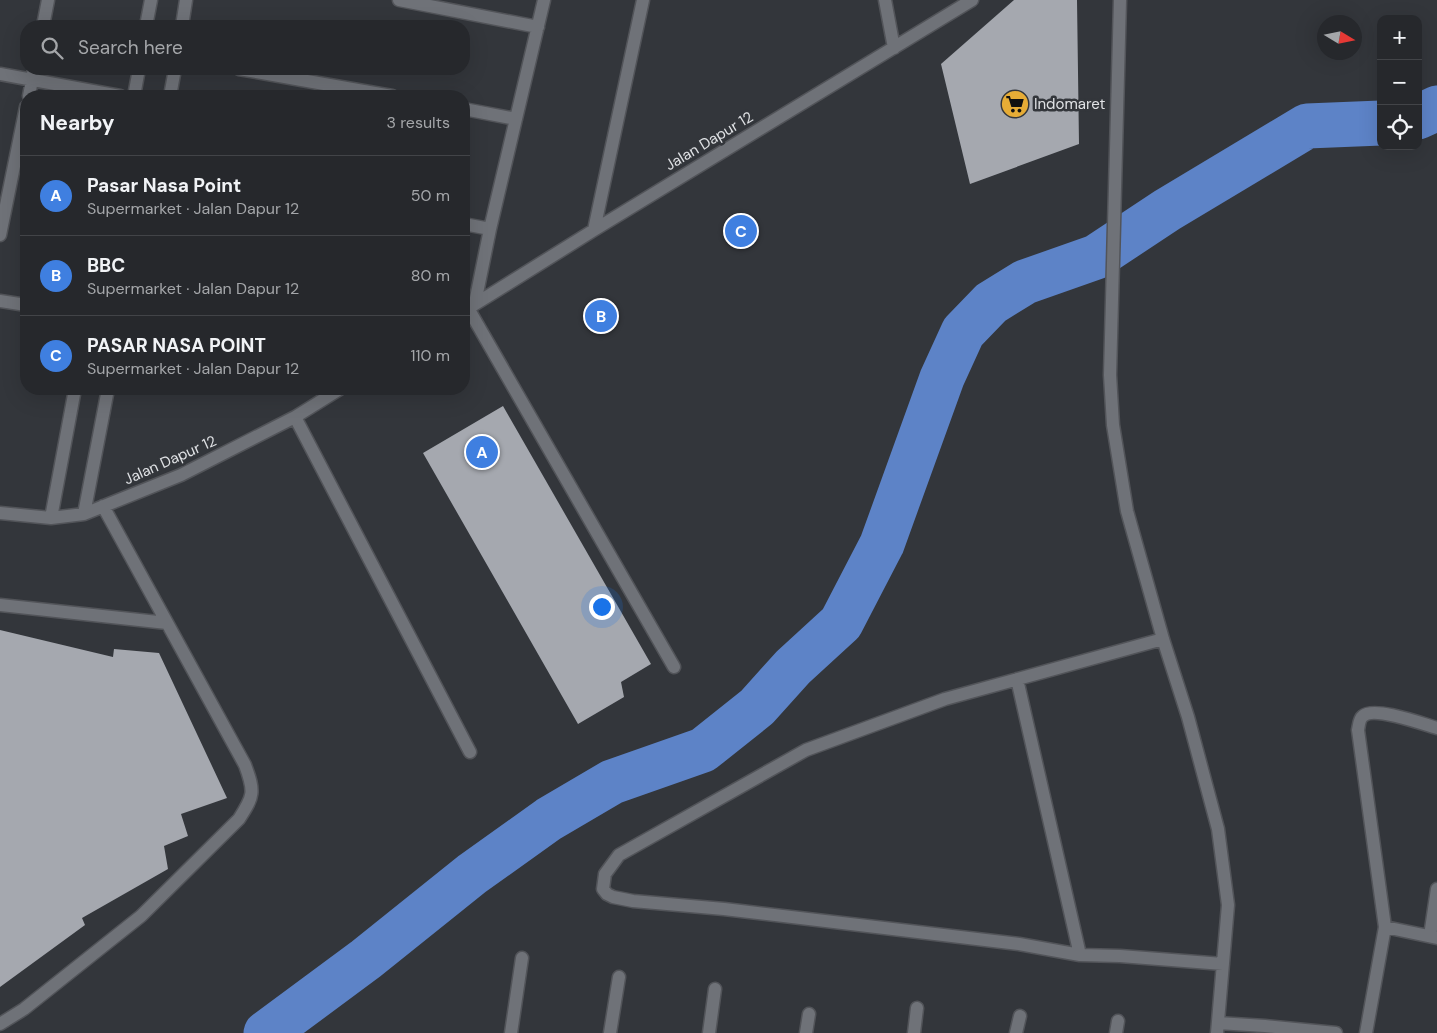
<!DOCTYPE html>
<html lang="en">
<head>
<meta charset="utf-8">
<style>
  body { margin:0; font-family:"DM Sans",sans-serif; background:#2e3034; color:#f1f3f6 }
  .controls { position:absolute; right:15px; top:15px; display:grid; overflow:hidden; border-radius:10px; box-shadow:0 5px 20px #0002 }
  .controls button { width:45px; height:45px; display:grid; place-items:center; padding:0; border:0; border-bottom:1px solid #424448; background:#26282c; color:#f1f3f6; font:25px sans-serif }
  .compass { position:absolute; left:1317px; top:15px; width:45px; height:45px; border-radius:50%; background:#26282c; box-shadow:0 5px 20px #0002; rotate:100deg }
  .you { position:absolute; left:601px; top:606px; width:18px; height:18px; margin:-12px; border:4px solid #fff; border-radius:50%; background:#1a73e8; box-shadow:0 0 0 8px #1a73e833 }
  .badge { display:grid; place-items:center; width:32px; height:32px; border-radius:50%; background:#e6ac36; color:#fff; font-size:16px; font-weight:700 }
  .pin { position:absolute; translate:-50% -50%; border:2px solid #fff; box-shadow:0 1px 5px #0006 }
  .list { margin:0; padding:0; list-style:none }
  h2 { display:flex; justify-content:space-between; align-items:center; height:65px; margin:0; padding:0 20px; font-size:21px }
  h2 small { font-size:16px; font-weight:400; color:#a4a6a9 }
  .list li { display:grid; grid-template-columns:32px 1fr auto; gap:15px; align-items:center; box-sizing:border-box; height:80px; padding:0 20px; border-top:1px solid #424448 }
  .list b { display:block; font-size:19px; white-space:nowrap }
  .list p { margin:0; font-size:16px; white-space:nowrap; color:#a4a6a9 }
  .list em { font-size:16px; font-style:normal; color:#a4a6a9 }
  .icon { flex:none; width:28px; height:28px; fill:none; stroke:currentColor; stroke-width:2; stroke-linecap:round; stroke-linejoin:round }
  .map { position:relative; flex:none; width:1437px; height:1033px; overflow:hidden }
  .search { position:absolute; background:#26282c; box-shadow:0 5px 20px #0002; left:20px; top:20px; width:450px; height:55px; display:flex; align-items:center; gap:12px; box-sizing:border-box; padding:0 18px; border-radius:20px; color:#a4a6a9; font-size:19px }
  .panel { position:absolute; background:#26282c; box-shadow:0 5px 20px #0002; left:20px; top:90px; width:450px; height:305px; border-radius:20px }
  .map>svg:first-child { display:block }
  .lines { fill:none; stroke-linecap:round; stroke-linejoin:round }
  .river { stroke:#5d83c7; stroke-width:45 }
  .building { fill:#a5a8af }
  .minor-casing { stroke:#525459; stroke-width:15 }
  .minor { stroke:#6f7278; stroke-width:12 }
  .labels { text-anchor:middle; stroke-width:5; stroke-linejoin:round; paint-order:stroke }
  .poi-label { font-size:15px; fill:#e0e2e5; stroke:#33363b; text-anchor:start }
  .street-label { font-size:15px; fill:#e0e2e5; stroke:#33363b }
</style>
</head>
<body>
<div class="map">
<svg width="1437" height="1033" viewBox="0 0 1437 1033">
  <rect width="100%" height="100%" fill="#33363b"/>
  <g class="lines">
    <path class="river" d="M1418,117l19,-9
      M266,1033l100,-74 106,-85 77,-55 63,-37 91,-32 54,-43 36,-40 48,-44 41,-79 60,-166 21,-46 28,-29 34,-21 71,-25 71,-47 140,-84 74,-3"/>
  </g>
  <path class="building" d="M1014,0h63l2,144 -109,40 -29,-120z
    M503,406l148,258 -30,18 3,15 -46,27 -155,-271z
    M0,630l113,27 1,-8 45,4 68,145 -46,16 7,22 -24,10 4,23 -86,49 3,7 -85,62z"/>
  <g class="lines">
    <defs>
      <path id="minor" d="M399,0l139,27
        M885,0l9,48
        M1120,0l-10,375 3,50 14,86 36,128 25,78 30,112 10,76 -11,128
        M43,26l5,-26
        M146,26l5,-26
        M182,26l4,-26
        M239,69l153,27
        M0,74l120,22
        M29,96l5,-27
        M134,96l5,-27
        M170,96l5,-27
        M464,109l52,10
        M464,224l26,5
        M594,230l49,-230
        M0,235l26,-128
        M0,301l26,4
        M475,303l15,-74 54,-229
        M468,308l206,359
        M464,311l130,-81 378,-230
        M295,417l175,335
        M0,513l51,5 33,-4 97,-39 114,-58 45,-28
        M84,514l24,-125
        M51,518l24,-129
        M0,605l167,18
        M1163,639l-218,60 -139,51 -187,105 -14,19 -2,15 4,5 6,3 20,4 91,8 295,35 61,11 40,1 103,8
        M1017,679l63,276
        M1385,927l52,11
        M1430,936l7,-47
        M1218,1023l47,3 71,7
        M0,1024l24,-15 117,-93 98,-97c15,-23 16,-27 6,-54l-142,-259
        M511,1033l11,-75
        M610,1033l9,-56
        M709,1033l6,-44
        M806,1033l3,-19
        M914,1033l3,-25
        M1016,1033l4,-17
        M1116,1033l2,-12
        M1366,1033l19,-106 -27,-197c1,-5 1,-11 5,-14 11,-10 60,8 74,12"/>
    </defs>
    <use href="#minor" class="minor-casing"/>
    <use href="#minor" class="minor"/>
  </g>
  <defs>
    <symbol id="supermarket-disc" viewBox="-11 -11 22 22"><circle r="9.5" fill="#e6ac36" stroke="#33363b"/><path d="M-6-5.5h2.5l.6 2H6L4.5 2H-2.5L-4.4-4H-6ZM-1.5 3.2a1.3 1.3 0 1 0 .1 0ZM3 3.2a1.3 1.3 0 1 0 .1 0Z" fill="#111"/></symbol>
  </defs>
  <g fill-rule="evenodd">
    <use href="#supermarket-disc" x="999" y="88" width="32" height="32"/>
  </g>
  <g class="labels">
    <g class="poi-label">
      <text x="1034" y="109">Indomaret</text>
    </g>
    <g class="street-label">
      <text transform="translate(709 141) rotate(-31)" y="5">Jalan Dapur 12</text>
      <text transform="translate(170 460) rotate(-24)" y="5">Jalan Dapur 12</text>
    </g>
  </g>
</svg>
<div class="controls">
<button>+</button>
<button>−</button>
<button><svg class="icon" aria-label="locate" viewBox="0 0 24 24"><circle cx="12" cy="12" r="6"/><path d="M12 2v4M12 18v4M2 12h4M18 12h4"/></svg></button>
</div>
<svg class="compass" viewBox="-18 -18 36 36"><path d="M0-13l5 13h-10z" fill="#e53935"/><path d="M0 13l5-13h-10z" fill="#a4a6a9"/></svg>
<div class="you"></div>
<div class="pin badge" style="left:482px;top:452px;background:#3f7fe0">A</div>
<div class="pin badge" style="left:601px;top:316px;background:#3f7fe0">B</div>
<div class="pin badge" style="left:741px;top:231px;background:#3f7fe0">C</div>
<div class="search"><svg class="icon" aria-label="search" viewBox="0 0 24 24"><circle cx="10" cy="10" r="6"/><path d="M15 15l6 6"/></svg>Search here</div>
<section class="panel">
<h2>Nearby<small>3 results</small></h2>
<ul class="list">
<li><span class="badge" style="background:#3f7fe0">A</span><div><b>Pasar Nasa Point</b><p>Supermarket · Jalan Dapur 12</p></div><em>50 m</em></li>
<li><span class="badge" style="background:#3f7fe0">B</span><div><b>BBC</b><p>Supermarket · Jalan Dapur 12</p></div><em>80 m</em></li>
<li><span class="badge" style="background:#3f7fe0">C</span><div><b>PASAR NASA POINT</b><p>Supermarket · Jalan Dapur 12</p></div><em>110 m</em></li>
</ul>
</section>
</div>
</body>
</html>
